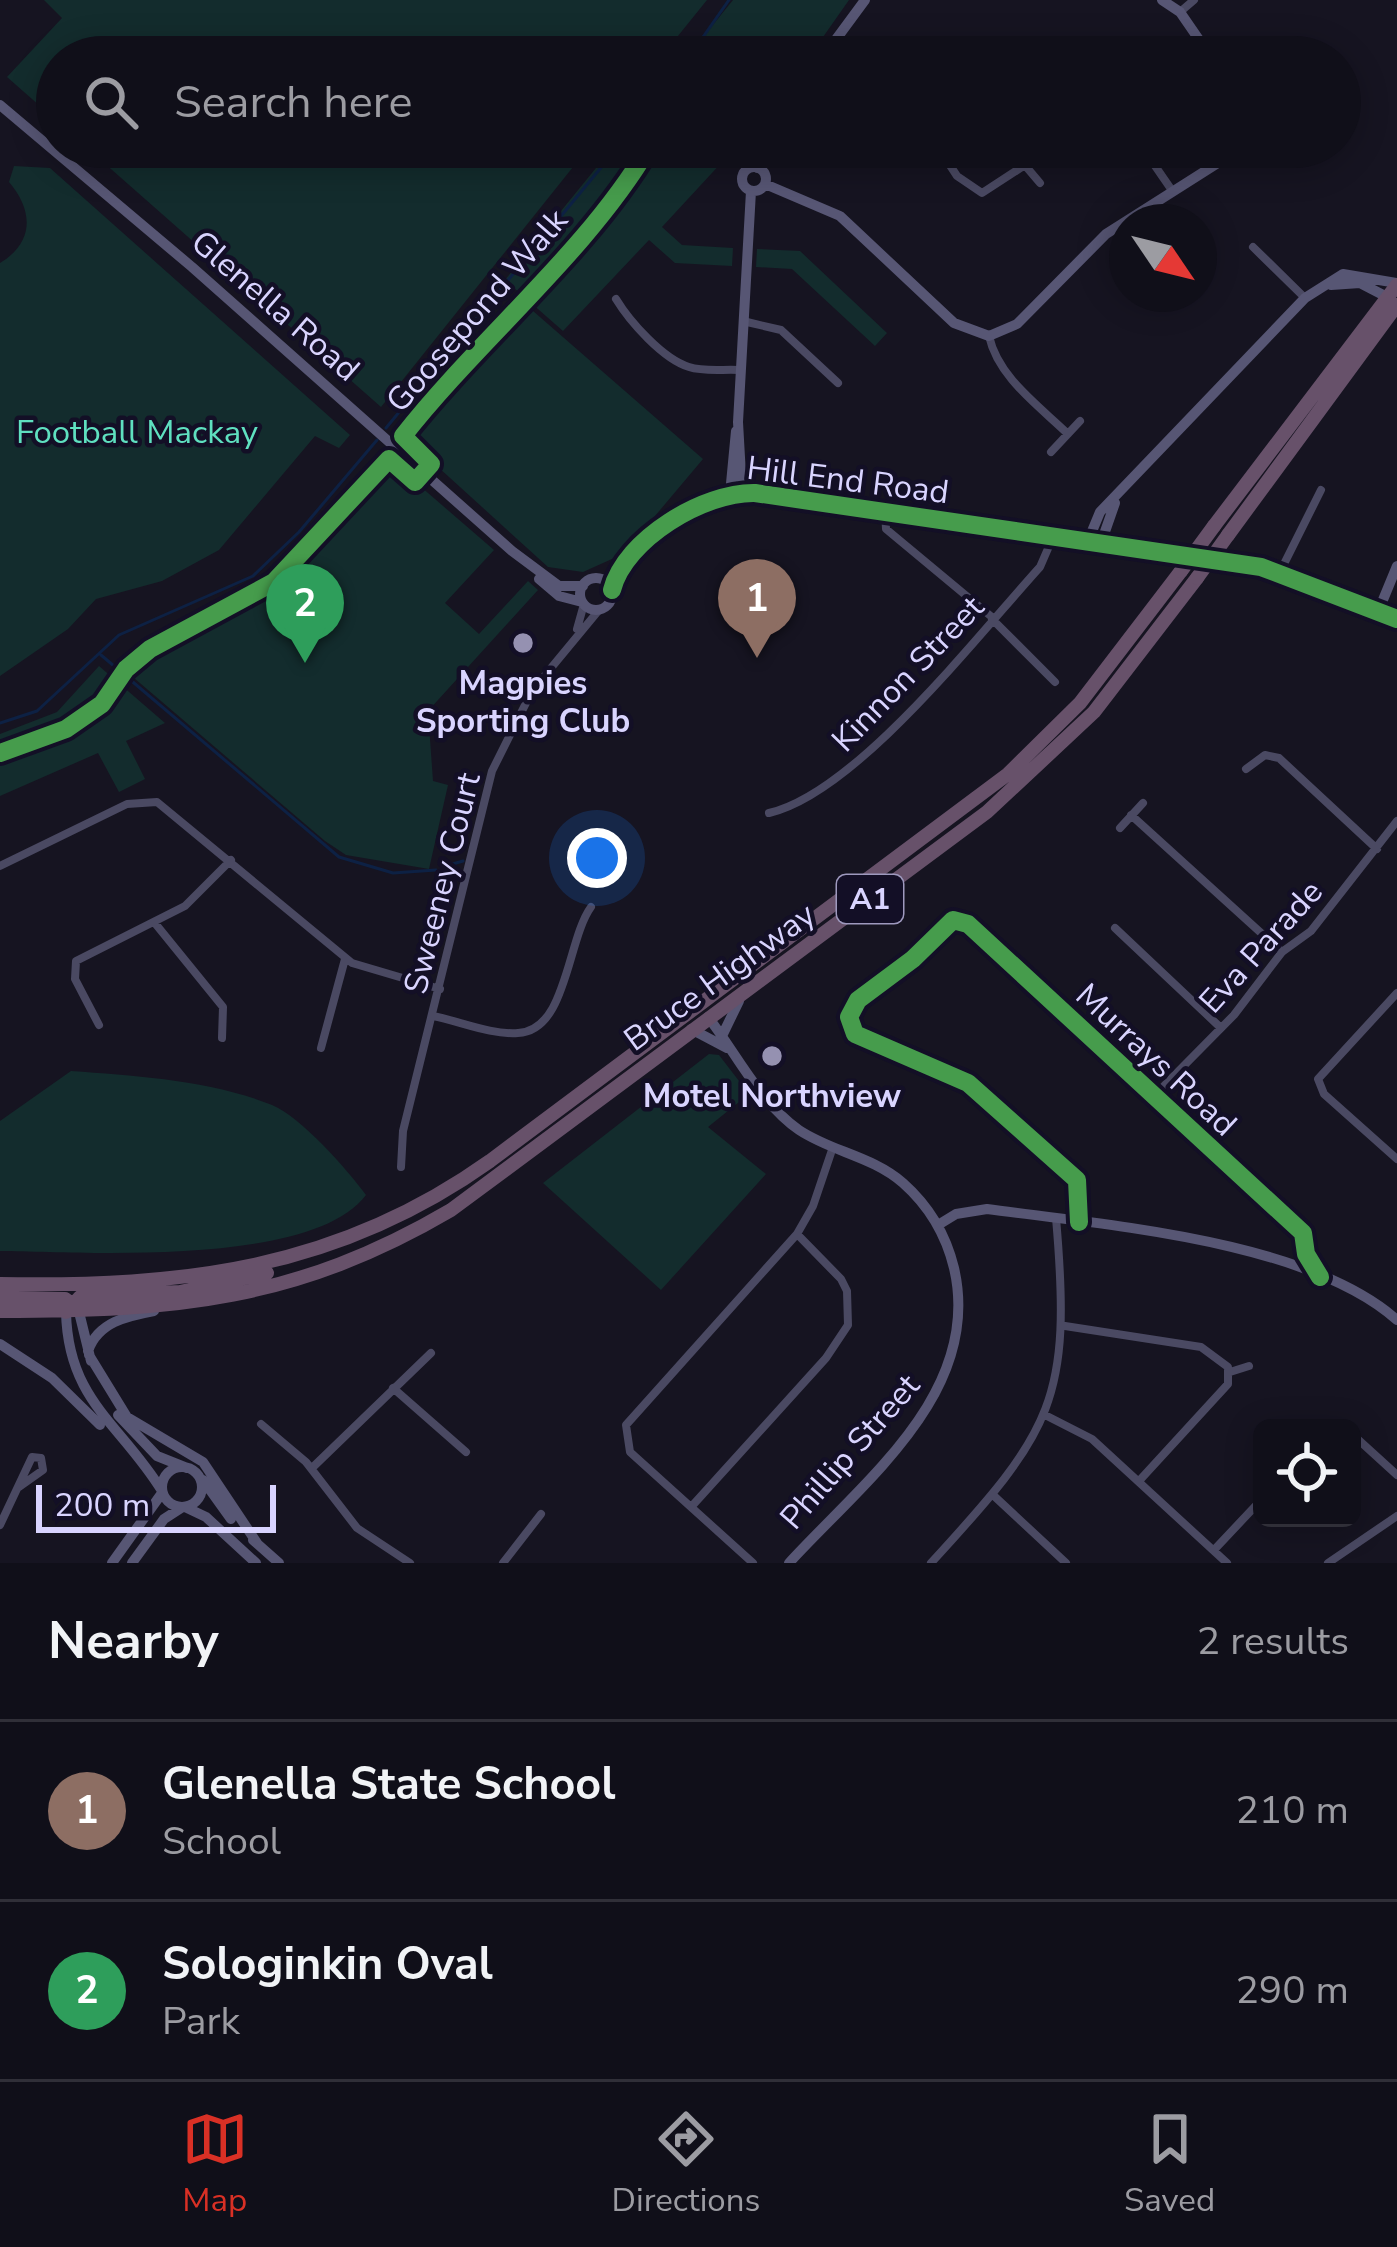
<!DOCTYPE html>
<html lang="en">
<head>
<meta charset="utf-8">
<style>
  body { margin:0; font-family:"Nunito Sans",sans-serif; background:#1e1d26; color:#f1f3f6 }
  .controls { position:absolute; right:36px; bottom:36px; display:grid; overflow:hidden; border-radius:18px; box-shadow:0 6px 30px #0003 }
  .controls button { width:108px; height:108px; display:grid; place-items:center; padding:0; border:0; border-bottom:3px solid #302f38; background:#100f19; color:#f1f3f6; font:60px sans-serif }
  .compass { position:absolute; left:1109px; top:204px; width:108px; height:108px; border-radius:50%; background:#100f19; box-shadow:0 6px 30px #0003; rotate:125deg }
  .scale { position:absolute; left:36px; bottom:30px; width:240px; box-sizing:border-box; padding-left:12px; border:6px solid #d9d4ff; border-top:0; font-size:33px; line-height:42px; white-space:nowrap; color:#d9d4ff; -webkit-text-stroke:9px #130f26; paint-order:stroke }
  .you { position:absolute; left:597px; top:858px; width:42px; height:42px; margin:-30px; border:9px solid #fff; border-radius:50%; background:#1a73e8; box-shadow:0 0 0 18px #1a73e833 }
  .badge { display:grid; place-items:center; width:78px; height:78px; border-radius:50%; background:#d93025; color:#fff; font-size:39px; font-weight:700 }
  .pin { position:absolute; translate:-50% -99px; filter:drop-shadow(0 3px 6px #0008) }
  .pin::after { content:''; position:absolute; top:63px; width:42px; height:36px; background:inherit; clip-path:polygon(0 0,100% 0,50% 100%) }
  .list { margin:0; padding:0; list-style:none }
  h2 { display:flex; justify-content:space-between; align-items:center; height:156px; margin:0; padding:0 48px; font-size:51px }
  h2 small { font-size:39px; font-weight:400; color:#9c9ca2 }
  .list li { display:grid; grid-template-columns:78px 1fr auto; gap:36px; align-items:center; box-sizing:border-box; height:180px; padding:0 48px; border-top:3px solid #302f38 }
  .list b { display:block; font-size:45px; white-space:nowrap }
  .list p { margin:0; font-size:39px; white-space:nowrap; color:#9c9ca2 }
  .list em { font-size:39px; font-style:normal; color:#9c9ca2 }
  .icon { flex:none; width:66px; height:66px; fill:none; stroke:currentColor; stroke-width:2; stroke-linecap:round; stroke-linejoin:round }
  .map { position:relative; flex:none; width:1397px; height:1563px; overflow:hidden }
  .search { position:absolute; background:#100f19; box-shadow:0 6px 30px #0003; left:36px; right:36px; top:36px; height:132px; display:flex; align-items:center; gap:30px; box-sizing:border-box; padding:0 42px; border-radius:66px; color:#9c9ca2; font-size:45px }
  .sheet { height:516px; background:#100f19 }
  nav { display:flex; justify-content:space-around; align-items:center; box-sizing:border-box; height:168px; border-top:3px solid #302f38; background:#100f19; font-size:33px; color:#9c9ca2 }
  nav a { display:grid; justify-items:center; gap:6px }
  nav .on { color:#d93025 }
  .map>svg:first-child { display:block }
  .green { fill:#132c2d }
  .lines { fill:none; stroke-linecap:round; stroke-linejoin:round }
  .stream { stroke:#0d2144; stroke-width:3 }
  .street { stroke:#4a4962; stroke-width:8 }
  .secondary { stroke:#575674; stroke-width:10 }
  .highway { stroke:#67516a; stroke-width:14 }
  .highway-bridge { stroke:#67516a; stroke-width:14 }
  .cycleway-casing { stroke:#130f26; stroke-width:26 }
  .cycleway { stroke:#469c4c; stroke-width:18 }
  .poi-dot { fill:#9591b1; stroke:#130f26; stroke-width:4.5 }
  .labels { text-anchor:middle; stroke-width:9; stroke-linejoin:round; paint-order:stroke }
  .shield { fill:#130f26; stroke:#9e99be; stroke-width:3 }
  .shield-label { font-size:30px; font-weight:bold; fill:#d9d4ff }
  .street-label { font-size:33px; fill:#d9d4ff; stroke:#130f26 }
  .park-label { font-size:33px; fill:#5fe0c0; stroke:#130f26 }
  .poi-label { font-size:33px; font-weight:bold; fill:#d9d4ff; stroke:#130f26 }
</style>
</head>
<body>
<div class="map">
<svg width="1397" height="1563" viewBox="0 0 1397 1563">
  <rect width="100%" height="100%" fill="#161421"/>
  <path class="green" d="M44,0h663l-46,57h-604v64l-50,-44 55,-59z
    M733,0h116l-40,57h-122z
    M86,147h503l-208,260z
    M613,147h123l-74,80 20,18 51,3 -1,18 -57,-3 -26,-23 -86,91 -58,-51z
    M14,166l36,2 300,267 -11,13 -24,-12 -96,114 -57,31 -66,18 -28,30 -68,47v-413c35,-21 33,-53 9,-81z
    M757,249l43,2 87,82 -12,13 -83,-77 -36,-2z
    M525,304l178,155 -80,95 -40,18 -35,-5 -143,-130 82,-99z
    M391,461l103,89 -49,53 34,31 49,-53 10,9 -110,121 5,70 15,4 -19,84 -83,-14 -21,-14 -198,-169 76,-52 67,-33 42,-36z
    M99,666l66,57 -39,18 19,38 -26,13 -21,-39 -98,43v-62l57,-22z
    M709,1054l10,1 30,39 -41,33 58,47 -105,116 -118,-107z
    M71,1071c66,5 139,9 201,34 29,12 75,64 94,90 -54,72 -280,57 -366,56v-130z"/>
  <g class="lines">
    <path class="stream" d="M689,57l40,-57
      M386,428l232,-281
      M101,655l238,202 54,16 43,-3
      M0,723l37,-12 82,-76 134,-59 46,-44 78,-92
      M449,865l14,-4"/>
    <path class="street" d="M1180,12l14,-12
      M1004,57l25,-8 33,8
      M938,147l19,29 25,17 43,-28
      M1142,147l29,42
      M1012,150l28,33
      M1253,247l52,51
      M616,299c14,23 47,60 73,68 15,5 35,2 50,3
      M747,322l34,8 57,53
      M989,336c9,41 49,69 79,98
      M1051,452l29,-31
      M885,510l1,19 107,89
      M1280,572l41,-82
      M992,619l63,63
      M577,629l7,-25
      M1246,769l19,-14 14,3 98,91
      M769,813c87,-20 209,-178 271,-246l13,-30
      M1131,815l151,137
      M1120,828l23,-25
      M0,866l127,-62 30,-2 195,161 88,26
      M154,922l69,85 -1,31
      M1115,928l106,100
      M1397,993l-79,86 6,15 73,65
      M433,1016c26,5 58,19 85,17 49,-2 49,-93 73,-126
      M99,1025l-24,-46 1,-18 109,-55 46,-46
      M321,1048l24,-89
      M1153,1097l81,-82 48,-63 29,-21 86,-110
      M401,1167l2,-36 89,-360 40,-80 67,-81
      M1079,1220l-2,-40 -109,-97 -113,-49 -6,-17 9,-17 55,-41 40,-39 15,4 335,309 12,39
      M1065,1326l136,21 27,20v17l-89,97
      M1230,1372l19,-6
      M393,1388l73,64
      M1045,1415l47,24 135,124
      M261,1424l45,38 51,66 53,35
      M1328,1428h18
      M1352,1434l45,41
      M312,1468l119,-115
      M993,1495l73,68
      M692,1506l134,-148 22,-33 -1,-34 -6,-12 -44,-45
      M0,1525l32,-68 9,1 2,12 -24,17
      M1214,1550l48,-51
      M503,1563l38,-49
      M753,1563l-123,-111 -4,-27 171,-191 16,-28 20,-59
      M931,1563c122,-133 141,-162 125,-345
      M1328,1563l69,-47"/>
    <path class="secondary" d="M1162,0l18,12 31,45
      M823,57l42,-57
      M0,105l192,162 320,284 47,35h24
      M742 179a12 12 0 1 1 24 0a12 12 0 1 1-24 0Z
      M757,168l9,-21
      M765,184l75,32 114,107 35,13 28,-12 89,-90 137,-87
      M1331,285l29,-2 27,14
      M742,493l-4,-71 13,-231
      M730,494l6,-63
      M1088,541l12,-29 205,-214 38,-24 54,9
      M1101,543l14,-40
      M580 594a16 16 0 1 1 32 0a16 16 0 1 1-32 0Z
      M539,579l20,17 23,6
      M612,590c13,-51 92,-98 143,-97l506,74 136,52
      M1378,612l19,-46
      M708,1017c28,36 52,86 91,113 33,22 73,26 104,53 26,23 43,52 51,85 29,124 -90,213 -165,295
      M691,1029l36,19
      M722,1036l17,-35
      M938,1225l18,-11 31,-5c118,16 320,31 410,111
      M66,1312c2,89 55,112 96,179
      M79,1312l12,49
      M0,1344l52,34 48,47
      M88,1351c10,-29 39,-35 66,-40
      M89,1355l38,62 76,45 54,81
      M118,1415l39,41 30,12
      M162 1487a20 20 0 1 1 40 0a20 20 0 1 1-40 0Z
      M203,1480l28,39
      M185,1507l21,10 50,46
      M253,1540l26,23
      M112,1563l50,-70
      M132,1563l32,-44 17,-11"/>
    <path class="highway" d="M1214,526l183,-241
      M1228,535l169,-230
      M0,1284c182,3 337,-14 490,-123l518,-387 72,-71 101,-132
      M0,1298l65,1 11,8
      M0,1311c175,0 296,-10 451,-101l536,-398 107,-100 103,-134
      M66,1312l14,-15 100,-5 87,-19"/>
    <path class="highway-bridge" d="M1181,571l33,-45
      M1197,578l31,-43"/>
    <defs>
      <path id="cycleway" d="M612,590c13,-51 92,-98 143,-97l506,74 136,52
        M0,753l66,-24 36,-25 24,-35 24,-20 124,-67 115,-123 26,23 16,-18 -28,-28c77,-98 183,-183 246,-289
        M1079,1222l-2,-42 -109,-97 -113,-49 -6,-17 9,-17 55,-41 40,-39 15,4 335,309 3,21 14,23"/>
    </defs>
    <use href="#cycleway" class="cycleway-casing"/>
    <use href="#cycleway" class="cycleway"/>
  </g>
  <g class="poi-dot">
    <circle cx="523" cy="643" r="12"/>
    <circle cx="772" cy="1056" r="12"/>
  </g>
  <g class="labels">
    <rect class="shield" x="837" y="875" width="66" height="48" rx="9"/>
    <g class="shield-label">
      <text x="870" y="909">A1</text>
    </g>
    <g class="street-label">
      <text transform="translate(276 305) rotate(41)" y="12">Glenella Road</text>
      <text transform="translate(476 310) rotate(-49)" y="12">Goosepond Walk</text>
      <text transform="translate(848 479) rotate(7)" y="12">Hill End Road</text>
      <text transform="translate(907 673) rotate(-46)" y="12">Kinnon Street</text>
      <text transform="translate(441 883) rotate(-76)" y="12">Sweeney Court</text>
      <text transform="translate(1260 946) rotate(-48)" y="12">Eva Parade</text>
      <text transform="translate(719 976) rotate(-36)" y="12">Bruce Highway</text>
      <text transform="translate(1157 1059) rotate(43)" y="12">Murrays Road</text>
      <text transform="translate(849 1451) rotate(-49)" y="12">Phillip Street</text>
    </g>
    <g class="park-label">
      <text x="137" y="443">Football Mackay</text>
    </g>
    <g class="poi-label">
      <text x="523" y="694">Magpies<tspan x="523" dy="38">Sporting Club</tspan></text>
      <text x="772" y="1107">Motel Northview</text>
    </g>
  </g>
</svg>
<div class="controls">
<button><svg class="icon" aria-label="locate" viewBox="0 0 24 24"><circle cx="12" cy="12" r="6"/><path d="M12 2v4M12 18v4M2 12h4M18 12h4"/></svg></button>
</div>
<svg class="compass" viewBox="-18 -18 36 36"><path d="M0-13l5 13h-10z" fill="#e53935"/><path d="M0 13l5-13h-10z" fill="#9c9ca2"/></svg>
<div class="scale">200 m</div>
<div class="you"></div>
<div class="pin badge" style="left:757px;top:658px;background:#8d6e63">1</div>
<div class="pin badge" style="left:305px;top:663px;background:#2e9e5b">2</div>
<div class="search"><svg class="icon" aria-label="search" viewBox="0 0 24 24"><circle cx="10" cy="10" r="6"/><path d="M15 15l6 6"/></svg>Search here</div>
</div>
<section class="sheet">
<h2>Nearby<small>2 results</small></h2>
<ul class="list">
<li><span class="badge" style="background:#8d6e63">1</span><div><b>Glenella State School</b><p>School</p></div><em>210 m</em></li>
<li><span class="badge" style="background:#2e9e5b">2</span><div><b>Sologinkin Oval</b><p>Park</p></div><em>290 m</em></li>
</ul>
</section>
<nav>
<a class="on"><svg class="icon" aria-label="map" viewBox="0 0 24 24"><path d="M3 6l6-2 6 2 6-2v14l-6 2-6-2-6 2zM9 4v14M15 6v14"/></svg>Map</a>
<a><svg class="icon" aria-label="directions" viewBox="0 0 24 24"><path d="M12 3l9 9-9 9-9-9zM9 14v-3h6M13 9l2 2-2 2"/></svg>Directions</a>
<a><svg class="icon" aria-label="saved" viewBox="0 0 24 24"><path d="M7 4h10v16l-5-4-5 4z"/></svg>Saved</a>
</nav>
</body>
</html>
